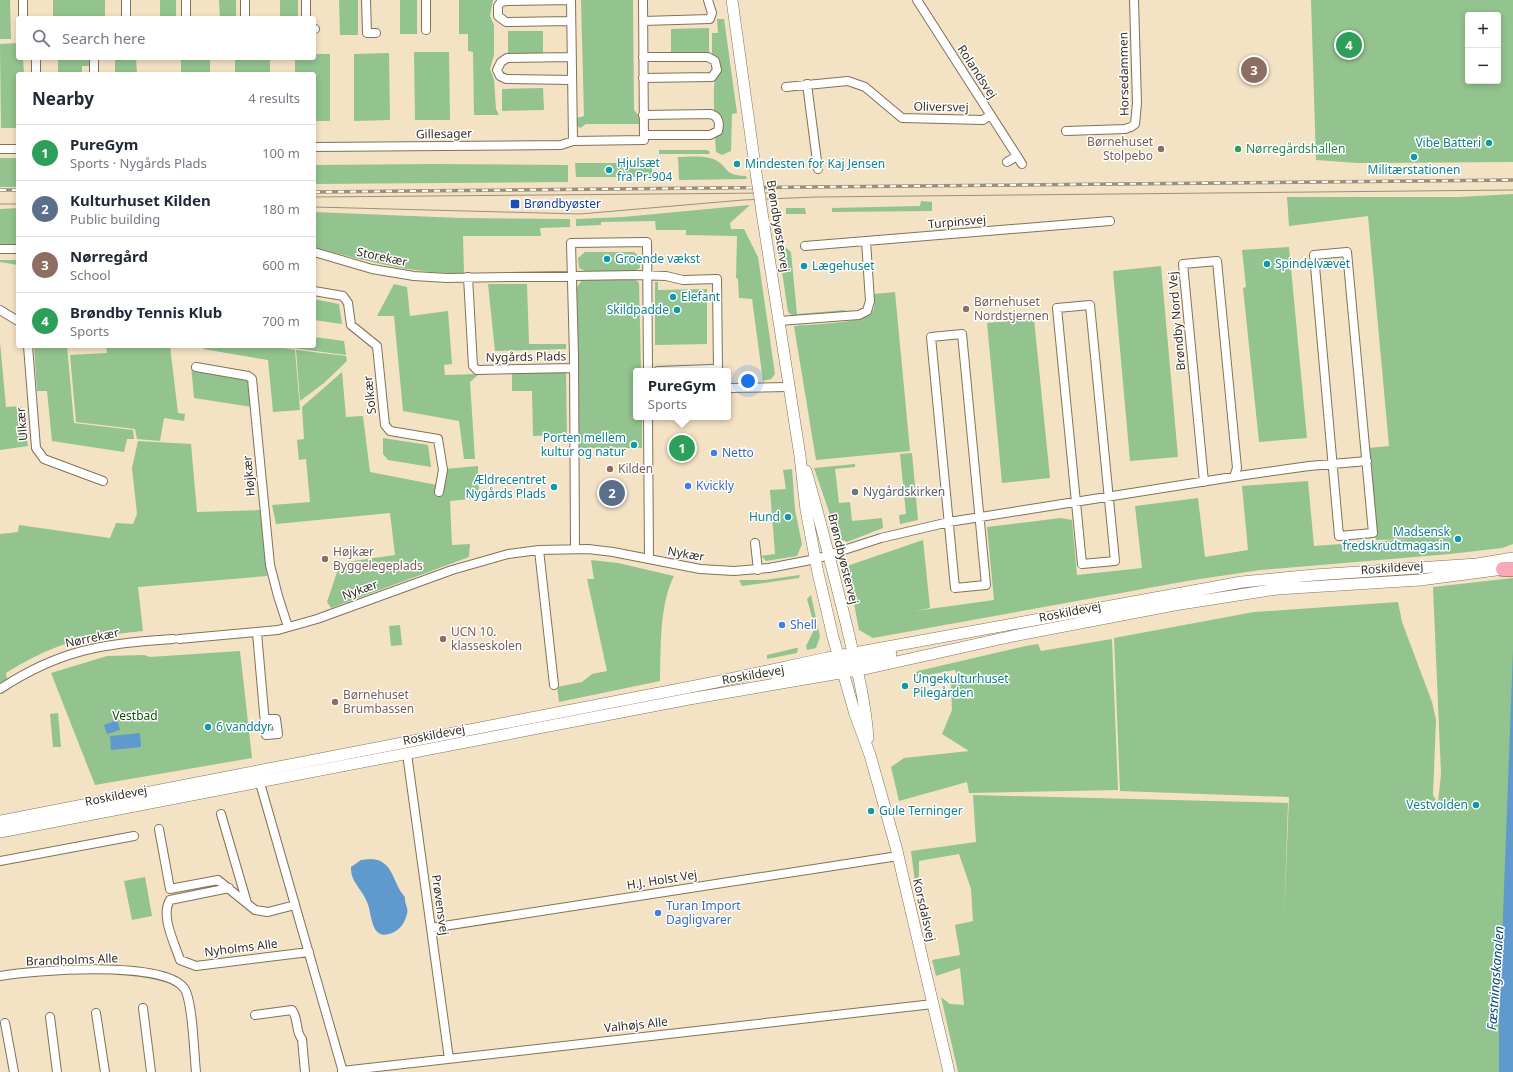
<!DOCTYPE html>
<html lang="en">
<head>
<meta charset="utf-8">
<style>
  body { margin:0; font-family:"Noto Sans",sans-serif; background:#f6f6f7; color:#1f2937 }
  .controls { position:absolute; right:12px; top:12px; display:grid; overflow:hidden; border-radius:4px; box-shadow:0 2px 6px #0003 }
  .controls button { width:36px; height:36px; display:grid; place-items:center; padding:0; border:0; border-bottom:1px solid #e0e1e3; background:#fff; color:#1f2937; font:20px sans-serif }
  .you { position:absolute; left:748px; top:381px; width:14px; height:14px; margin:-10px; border:3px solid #fff; border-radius:50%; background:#1a73e8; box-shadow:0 0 0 6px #1a73e833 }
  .badge { display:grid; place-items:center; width:26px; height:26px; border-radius:50%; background:#a7124a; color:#fff; font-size:13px; font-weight:700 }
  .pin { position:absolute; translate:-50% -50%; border:2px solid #fff; box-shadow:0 1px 4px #0006 }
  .popup { position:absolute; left:633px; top:368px; width:98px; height:52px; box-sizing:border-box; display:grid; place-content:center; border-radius:4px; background:#fff; filter:drop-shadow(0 1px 3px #0005); font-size:13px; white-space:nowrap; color:#747a83 }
  .popup b { font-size:15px; color:#1f2937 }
  .popup::after { content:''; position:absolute; left:50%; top:100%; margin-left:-8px; border:8px solid transparent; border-top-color:#fff }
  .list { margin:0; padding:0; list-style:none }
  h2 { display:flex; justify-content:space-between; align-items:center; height:52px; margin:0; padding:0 16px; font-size:17px }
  h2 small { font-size:13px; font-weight:400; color:#747a83 }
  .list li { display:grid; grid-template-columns:26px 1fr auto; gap:12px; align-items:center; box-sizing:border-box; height:56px; padding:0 16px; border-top:1px solid #e0e1e3 }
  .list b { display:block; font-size:15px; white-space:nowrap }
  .list p { margin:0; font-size:13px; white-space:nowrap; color:#747a83 }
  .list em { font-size:13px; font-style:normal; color:#747a83 }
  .icon { flex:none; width:22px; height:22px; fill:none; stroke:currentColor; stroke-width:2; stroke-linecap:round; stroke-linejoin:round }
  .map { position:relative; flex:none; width:1513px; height:1072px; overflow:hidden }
  .search { position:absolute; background:#fff; box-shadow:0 2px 6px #0003; left:16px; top:16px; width:300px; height:44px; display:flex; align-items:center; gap:10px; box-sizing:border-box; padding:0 14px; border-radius:4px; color:#747a83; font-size:15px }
  .panel { position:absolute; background:#fff; box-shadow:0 2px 6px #0003; left:16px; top:72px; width:300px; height:276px; border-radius:4px }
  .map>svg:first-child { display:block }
  .green { fill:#93c38e; fill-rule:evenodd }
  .water { fill:#6099ce }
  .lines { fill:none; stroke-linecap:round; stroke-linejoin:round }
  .street-casing { stroke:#827258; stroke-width:10 }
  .secondary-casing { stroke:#827258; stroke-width:12 }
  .highway-casing { stroke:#b57e82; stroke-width:16 }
  .street { stroke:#fff; stroke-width:8 }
  .secondary { stroke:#fff; stroke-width:11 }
  .highway { stroke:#f9a8b5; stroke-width:14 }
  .tram { stroke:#9c907b; stroke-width:1 }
  .rail-casing { stroke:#9c907b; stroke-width:3.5 }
  .rail { stroke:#fff; stroke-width:2; stroke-dasharray:6; stroke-linecap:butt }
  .secondary-bridge-casing { stroke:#827258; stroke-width:12; stroke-linecap:butt }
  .secondary-bridge { stroke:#fff; stroke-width:11 }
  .culture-dot { fill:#0f9aa8; stroke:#fff; stroke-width:1.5 }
  .education-dot { fill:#8d6e63; stroke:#fff; stroke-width:1.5 }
  .leisure-dot { fill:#2e9e5b; stroke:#fff; stroke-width:1.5 }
  .transit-dot { fill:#1a4fb4; stroke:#fff; stroke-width:1.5 }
  .shop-dot { fill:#3f7fe0; stroke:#fff; stroke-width:1.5 }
  .worship-dot { fill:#6b7280; stroke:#fff; stroke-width:1.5 }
  .labels { text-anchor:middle; stroke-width:3; stroke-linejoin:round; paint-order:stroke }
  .street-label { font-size:12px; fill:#362f24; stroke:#fff }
  .education-label { font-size:12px; fill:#785e54; stroke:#fff; text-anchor:start }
  .culture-label { font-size:12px; fill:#0d838f; stroke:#fff; text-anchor:start }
  .leisure-label { font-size:12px; fill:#27864d; stroke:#fff; text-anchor:start }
  .transit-label { font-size:12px; fill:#164399; stroke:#fff; text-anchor:start }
  .shop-label { font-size:12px; fill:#366cbe; stroke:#fff; text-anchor:start }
  .worship-label { font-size:12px; fill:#5b616d; stroke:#fff; text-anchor:start }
  .park-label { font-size:12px; fill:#154b12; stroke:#fff }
  .water-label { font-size:13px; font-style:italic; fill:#074c7d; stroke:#fff }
</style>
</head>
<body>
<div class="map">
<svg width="1513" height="1072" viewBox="0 0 1513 1072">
  <rect width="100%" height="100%" fill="#f4e2c5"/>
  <path class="green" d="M0,0h10l1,39h-11z
    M53,0h52v18h-52z
    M160,0h16v18h-16z
    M219,0h17v18h-16z
    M280,0h18v18h-18z
    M339,0h19v35h-18z
    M400,0h17v34h-17z
    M459,0h34l-3,16 4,9v30l-4,14 4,11 2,29 3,6h-25l-1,-63 -5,-1v-17h-9z
    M581,0h52l1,110 6,7v7h-54l-6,4 -4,-3 1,-7 7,-2z
    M1311,0h202v162l-156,1 -41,-3zM1468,15h30v66h-30z
    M717,19h7l13,94 -5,1 -1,37 -9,4 -6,-3 -1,-15 2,-2c-4,-26 -5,-49 1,-75l-6,-6v-21h6z
    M709,28v25l-38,1v-25z
    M508,31h35v24h-35z
    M18,43v15l15,1h-10l1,15h-6v54h-17l-1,-84z
    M414,52h35l1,68h-35z
    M389,53l1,67 -36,1v-67z
    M314,54h16v67h-16v-47h-19v-16h19z
    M58,58h32v8h-8v8h-24z
    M115,58h21l1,16h-22z
    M181,58h29v16h-29z
    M235,58h35v16h-35z
    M543,88l1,22 -42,1v-22z
    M659,150h48l3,2 -1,2h-50z
    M678,157c11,0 24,-2 35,2 17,7 8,16 33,17l1,3 -68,1z
    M0,158h18v29h-18z
    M575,163h77v14h-76z
    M434,164l134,1v17l-254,2v-19z
    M1513,194v350l-11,4 -52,6 -190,16 -73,11 -314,57 -14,-8 -12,-64 76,-26 7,68 -15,3 79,-11 -7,-73 74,-9 11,2 5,55 65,-7 -7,-62 63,-8 7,59 43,-7 -6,-64 66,-5 6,65 96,-7 -34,1 -7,-92 20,-2 -21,-230 -79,10 -2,-29h172z
    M921,201l11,1v9l-100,1v-4l88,-2z
    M750,205l-20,18 1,6h13l14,28 17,117 -4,5 -8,2 -11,-82 -13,-1 -1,-19 -2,-1 1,-42 -51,-1v-5h-30l-1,-9 -54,1v3l-25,1v-7l47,-2z
    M18,208v38h-18v-37z
    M786,208h19l1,6h-20z
    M773,210l6,1 4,34 8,7 6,62 48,-4v2l-52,4 -5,-4z
    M314,212l147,6 109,1v8l-30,1 1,8h-78l1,37c-56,1 -97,-13 -150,-25z
    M1289,247l18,191 -48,4 -16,-154 3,-1 -4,-37z
    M585,252h49l6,5v11l-6,3h-49l-6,-3 -1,-10z
    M0,260h18v5l-18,-3z
    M1161,266l17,191 -48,4 -17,-190z
    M582,280h54l3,3 2,88h-5v46h6v31h-64l-1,-161z
    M655,282h3v8l49,-1v55l-52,1z
    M394,284l13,3 3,29 38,-5 4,53 -8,1 1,10 34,-1 -9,8 5,77h-11l-5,-38 -56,-10 -9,-95h-17z
    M488,284h39l2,60h37v5l-71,2z
    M895,292l15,159 -94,9 -22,-134c16,-2 70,-2 78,-14 4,-6 2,-12 2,-18z
    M314,299l25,5 3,20 -28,-4z
    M1034,319l16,159 -48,5 -15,-160z
    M314,337l30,4 2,14 -69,-9h37z
    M0,342l6,65 15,-1 7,40 -28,4z
    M34,346h33l7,77 59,7 1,9h-7l-3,13 -72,-11 -5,-50h-10z
    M106,346h64l8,67 7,1 -1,7 -20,-3 -4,23 -23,-2 -2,-10 -59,-7 -6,-67 37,-2z
    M205,346h66l24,4 5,60 -27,2 -5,-52 -65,-11z
    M296,350l50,6 1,5 -23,22 -24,18z
    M191,365l58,10 3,32 -58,-9z
    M342,372l4,45 17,-1 7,56 67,13 8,-16 33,-3 1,32 -29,3 2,44 18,-1 -1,13 -138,51 -4,-6 13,-39 55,-8 -5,-42 -114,11 -4,-19 38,-3 -4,-43 -7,1 -2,-20 7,-1 -2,-32z
    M512,373h54l1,62 -34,1 -1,-45h-20z
    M383,438l45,7 3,22 -43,-7 -5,-6z
    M138,441l53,3 6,68 63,-2 7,66 -129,11 5,44c-16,2 -33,3 -49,6 -31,4 -62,20 -88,36l1,6 -7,4v-149l18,-2 1,-7 91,13 6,-15 17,1 4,-10 -5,-46z
    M912,453l6,67 -18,4 -1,-9 7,-1 -6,-60z
    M855,464v3l-20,2 4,34 11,-1 2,19 30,-3 1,10 -36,14 -9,-4 -24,-70z
    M792,469l3,41 7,34 -5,12 -31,5 -5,-5 14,-2 -5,-64 16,-1 -3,-19z
    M591,560l27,3 56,13c-15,29 -13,73 -14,105l-101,21 -2,-15 25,-5 10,-8 15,-3 -20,-92h7z
    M800,575l-1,3 -57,8 -3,-6h25z
    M1513,578v494h-555l-17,-75 9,7 14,1 -4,-37 -24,8 -4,-16 28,-5 -5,-30 18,-4 -2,-32 -12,-35 -40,7v15l-4,6 -4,-31 65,-9 -3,-47 315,8 -4,117 5,-123 -169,-6 -6,-153 140,-26 144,-10 4,20 30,80 4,18 -3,75 5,9 -1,9 4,-39 -8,-187z
    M811,595l9,42 -4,11 -9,2 -1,-4 9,-18 -8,-29z
    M400,625l2,20 -11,1 -2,-20z
    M1112,639l6,151 -149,3 -2,-11 -68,19 -8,-34 13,-9 65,-7 -27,-17 10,-24 -1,-25 8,-5 -4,-10 -33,6h-10l6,-5 108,-25 12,-2 3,7z
    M796,648h2l-1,5 -30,6v-4z
    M240,651l12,107 -157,27 -44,-112 56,-17 37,-1 6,2z
    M58,713l3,34h-8l-3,-33z
    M145,877l7,39 -20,4 -8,-39z"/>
  <path class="water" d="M1513,650v422h-14v-50z
    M117,720l3,10 -13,4 -3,-9z
    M140,733l1,14 -30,3 -1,-14z
    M371,859c23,1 21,24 34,38 -1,6 4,11 2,17 -3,10 -6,15 -15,19 -23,9 -19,-21 -26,-33 -5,-12 -16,-19 -15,-33l10,-7z"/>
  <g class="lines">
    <defs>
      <path id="street" d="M23,0v18
        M126,0v18
        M186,0v18
        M245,0v18
        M306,0v18
        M366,0l1,33h9
        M426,0v30
        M571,0l-64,1 -6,1 -3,4v10l8,6 65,-1
        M571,0l2,141
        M917,0l100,156 -10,6
        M643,21l67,-2 2,-6 -4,-13
        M314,29h1
        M572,57l-65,1 -6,4 -4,8 3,6 6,3 66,1
        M643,57h65l7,4 2,9 -5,7 -69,1
        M36,59v15
        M94,60v14
        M807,84l11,85
        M786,87l62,-6 17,6 37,31 81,2 7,-5
        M643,115l68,-1c8,3 9,9 7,17l-8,4h-66
        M1066,131l59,-2 6,-2 4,-3 2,-21 -3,-103
        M314,147l247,-2 12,-4 71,-1 -1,-140
        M0,149h18
        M1017,156l5,8
        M805,246l305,-25
        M0,249h18
        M314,252l58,17 42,7 33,2 190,-3 29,1 17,4 34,-1 1,92
        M1347,252l26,281 -34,3 -25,-281z
        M468,277l5,89 4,4 97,-2
        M314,291l29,5 5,7 3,22 26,21 8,79 5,6 48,8 5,31 -4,22
        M1090,305l25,256 -33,3 -25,-256z
        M0,310l18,11
        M779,321l80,-6 8,-4 3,-10 -4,-60
        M962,334l24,251 -31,3 -24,-251z
        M28,346l8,102 8,11 59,22
        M196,367l52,9 4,3 18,186 8,31 10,31
        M658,371l54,-2
        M728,388l60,-1
        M648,417l1,142
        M1204,482l-21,-218 34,-3 20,207 -3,9
        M755,543l3,27
        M575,549l-1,-193 -3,-113 76,-1 1,129
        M539,550l15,135
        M257,633l9,102 12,-1 -2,-15h-11
        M179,639l99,-9 39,-11 135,-49 56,-16 31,-4 49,-1 25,3 87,17 34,2 35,-3 47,-9 65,-21 68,-16 296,-47 64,-9 58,-5
        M0,689c59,-39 104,-46 173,-50
        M407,754l42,305
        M260,783l83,289
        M221,814l26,89
        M159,829l11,60 48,-9 37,30 13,2 27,-7
        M0,861l134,-25
        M229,888l-59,12c-10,16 5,44 10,60l16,6 113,-14
        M431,928l467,-72
        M0,976c34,-6 163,-16 184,12 9,12 10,67 12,84
        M143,1008l8,64
        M96,1013l9,59
        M255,1015l37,-5c7,9 3,22 10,29l3,33
        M50,1017l7,55
        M5,1023l9,49
        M342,1071l591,-67"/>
      <path id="secondary" d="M732,0l23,166
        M763,219l37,237 6,54 12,63 15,64 22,77 15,41 26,92 53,225
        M806,471c15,52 28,104 41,156 9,39 18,71 21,111
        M849,664l42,-10
        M777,678l58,-14 12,-5
        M0,821l716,-139 111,-24 415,-76 72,-7 163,-11 36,-6
        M0,832l689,-133 180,-31 144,-32 161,-31 103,-16 143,-9 91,-12"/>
      <path id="highway" d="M1503,569h10"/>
    </defs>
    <use href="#street" class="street-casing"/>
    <use href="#secondary" class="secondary-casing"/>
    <use href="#highway" class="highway-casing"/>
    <use href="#street" class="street"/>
    <use href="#secondary" class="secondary"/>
    <use href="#highway" class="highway"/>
    <path class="tram" d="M314,197l455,-4
      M0,204h18
      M314,207l266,7 163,-14 73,-3 697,-7"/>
    <defs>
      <path id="rail" d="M0,190h18
        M314,192l1199,-12"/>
    </defs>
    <use href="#rail" class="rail-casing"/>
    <use href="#rail" class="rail"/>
    <defs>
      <path id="secondary-bridge" d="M755,166l8,53"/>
    </defs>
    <use href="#secondary-bridge" class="secondary-bridge-casing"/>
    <use href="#secondary-bridge" class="secondary-bridge"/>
  </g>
  <g class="culture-dot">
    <circle cx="1489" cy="143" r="4"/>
    <circle cx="1414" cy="157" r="4"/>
    <circle cx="737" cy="164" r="4"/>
    <circle cx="609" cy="170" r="4"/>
    <circle cx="607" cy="259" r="4"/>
    <circle cx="1267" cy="264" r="4"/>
    <circle cx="804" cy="266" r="4"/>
    <circle cx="673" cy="297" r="4"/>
    <circle cx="677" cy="310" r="4"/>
    <circle cx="634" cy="445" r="4"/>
    <circle cx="554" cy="487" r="4"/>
    <circle cx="788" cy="517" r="4"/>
    <circle cx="1458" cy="539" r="4"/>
    <circle cx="905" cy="686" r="4"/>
    <circle cx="208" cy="727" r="4"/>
    <circle cx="1476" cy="805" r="4"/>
    <circle cx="871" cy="811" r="4"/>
  </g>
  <g class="education-dot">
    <circle cx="1161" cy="149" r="4"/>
    <circle cx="966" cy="309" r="4"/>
    <circle cx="610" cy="469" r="4"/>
    <circle cx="325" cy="559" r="4"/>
    <circle cx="443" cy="639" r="4"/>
    <circle cx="335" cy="702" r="4"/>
  </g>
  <circle class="leisure-dot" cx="1238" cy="149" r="4"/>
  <rect class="transit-dot" x="510" y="199" width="10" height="10" rx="2"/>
  <g class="shop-dot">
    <circle cx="714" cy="453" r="4"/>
    <circle cx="688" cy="486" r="4"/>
    <circle cx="782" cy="625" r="4"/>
    <circle cx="658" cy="913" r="4"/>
  </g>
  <circle class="worship-dot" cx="855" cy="492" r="4"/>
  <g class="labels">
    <g class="street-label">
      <text transform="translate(977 72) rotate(57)" y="4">Rolandsvej</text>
      <text transform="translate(1124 74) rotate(-91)" y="4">Horsedammen</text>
      <text transform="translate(941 107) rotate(1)" y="4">Oliversvej</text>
      <text transform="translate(444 134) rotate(-1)" y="4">Gillesager</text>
      <text transform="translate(957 222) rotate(-5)" y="4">Turpinsvej</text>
      <text transform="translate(778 226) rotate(81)" y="4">Brøndbyøstervej</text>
      <text transform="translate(382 257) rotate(12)" y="4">Storekær</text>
      <text transform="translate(1177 321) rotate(-95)" y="4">Brøndby Nord Vej</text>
      <text transform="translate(526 357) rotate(-1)" y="4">Nygårds Plads</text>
      <text transform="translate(370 395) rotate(-96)" y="4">Solkær</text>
      <text transform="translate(22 424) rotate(-95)" y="4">Ulkær</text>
      <text transform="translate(249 476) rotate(-95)" y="4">Højkær</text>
      <text transform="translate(686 554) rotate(10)" y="4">Nykær</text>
      <text transform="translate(843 559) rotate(76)" y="4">Brøndbyøstervej</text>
      <text transform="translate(1392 568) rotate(-4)" y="4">Roskildevej</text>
      <text transform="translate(360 590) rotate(-20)" y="4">Nykær</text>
      <text transform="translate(1070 612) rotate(-11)" y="4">Roskildevej</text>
      <text transform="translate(92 638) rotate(-12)" y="4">Nørrekær</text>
      <text transform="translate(753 675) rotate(-10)" y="4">Roskildevej</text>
      <text transform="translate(434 735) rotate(-11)" y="4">Roskildevej</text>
      <text transform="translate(116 796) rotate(-11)" y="4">Roskildevej</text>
      <text transform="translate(662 880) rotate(-9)" y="4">H.J. Holst Vej</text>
      <text transform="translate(440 905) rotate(82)" y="4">Prøvensvej</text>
      <text transform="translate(924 910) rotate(77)" y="4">Korsdalsvej</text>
      <text transform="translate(241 948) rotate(-7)" y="4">Nyholms Alle</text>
      <text transform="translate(72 960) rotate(-2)" y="4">Brandholms Alle</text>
      <text transform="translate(636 1025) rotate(-6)" y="4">Valhøjs Alle</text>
    </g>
    <g class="education-label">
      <text x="1153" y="146" text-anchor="end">Børnehuset<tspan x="1153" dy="14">Stolpebo</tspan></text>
      <text x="974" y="306">Børnehuset<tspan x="974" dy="14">Nordstjernen</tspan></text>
      <text x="618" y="473">Kilden</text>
      <text x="333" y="556">Højkær<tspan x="333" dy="14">Byggelegeplads</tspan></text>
      <text x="451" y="636">UCN 10.<tspan x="451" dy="14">klasseskolen</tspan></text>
      <text x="343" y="699">Børnehuset<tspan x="343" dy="14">Brumbassen</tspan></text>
    </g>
    <g class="culture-label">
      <text x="1481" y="147" text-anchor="end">Vibe Batteri</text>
      <text x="617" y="167">Hjulsæt<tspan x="617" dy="14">fra Pr-904</tspan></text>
      <text x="745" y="168">Mindesten for Kaj Jensen</text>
      <text x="1414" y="174" text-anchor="middle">Militærstationen</text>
      <text x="615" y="263">Groende vækst</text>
      <text x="1275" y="268">Spindelvævet</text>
      <text x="812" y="270">Lægehuset</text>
      <text x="681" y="301">Elefant</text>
      <text x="669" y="314" text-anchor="end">Skildpadde</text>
      <text x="626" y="442" text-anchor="end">Porten mellem<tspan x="626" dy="14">kultur og natur</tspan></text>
      <text x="546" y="484" text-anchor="end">Ældrecentret<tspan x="546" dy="14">Nygårds Plads</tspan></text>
      <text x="780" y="521" text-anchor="end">Hund</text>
      <text x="1450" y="536" text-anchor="end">Madsensk<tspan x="1450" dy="14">fredskrudtmagasin</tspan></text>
      <text x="913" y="683">Ungekulturhuset<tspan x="913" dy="14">Pilegården</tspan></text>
      <text x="216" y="731">6 vanddyr</text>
      <text x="1468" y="809" text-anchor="end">Vestvolden</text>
      <text x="879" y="815">Gule Terninger</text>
    </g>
    <g class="leisure-label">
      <text x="1246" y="153">Nørregårdshallen</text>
    </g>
    <g class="transit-label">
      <text x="524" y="208">Brøndbyøster</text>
    </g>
    <g class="shop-label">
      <text x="722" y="457">Netto</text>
      <text x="696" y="490">Kvickly</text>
      <text x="790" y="629">Shell</text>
      <text x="666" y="910">Turan Import<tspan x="666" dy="14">Dagligvarer</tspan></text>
    </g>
    <g class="worship-label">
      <text x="863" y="496">Nygårdskirken</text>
    </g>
    <g class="park-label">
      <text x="135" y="720">Vestbad</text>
    </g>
    <g class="water-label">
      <text transform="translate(1495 978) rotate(-86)" y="5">Fæstningskanalen</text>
    </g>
  </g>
</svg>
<div class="controls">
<button>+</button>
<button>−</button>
</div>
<div class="you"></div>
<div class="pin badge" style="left:682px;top:448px;background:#2e9e5b">1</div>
<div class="popup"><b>PureGym</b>Sports</div>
<div class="pin badge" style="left:612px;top:493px;background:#5c6f8a">2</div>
<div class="pin badge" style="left:1254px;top:70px;background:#8d6e63">3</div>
<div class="pin badge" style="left:1349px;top:45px;background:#2e9e5b">4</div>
<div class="search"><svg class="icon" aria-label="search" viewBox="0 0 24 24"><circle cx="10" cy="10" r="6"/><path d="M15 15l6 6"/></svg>Search here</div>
<section class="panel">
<h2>Nearby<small>4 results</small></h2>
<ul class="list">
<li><span class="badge" style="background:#2e9e5b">1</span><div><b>PureGym</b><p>Sports · Nygårds Plads</p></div><em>100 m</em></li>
<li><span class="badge" style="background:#5c6f8a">2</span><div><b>Kulturhuset Kilden</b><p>Public building</p></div><em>180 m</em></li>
<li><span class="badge" style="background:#8d6e63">3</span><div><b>Nørregård</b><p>School</p></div><em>600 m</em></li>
<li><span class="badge" style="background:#2e9e5b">4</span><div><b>Brøndby Tennis Klub</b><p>Sports</p></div><em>700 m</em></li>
</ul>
</section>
</div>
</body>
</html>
